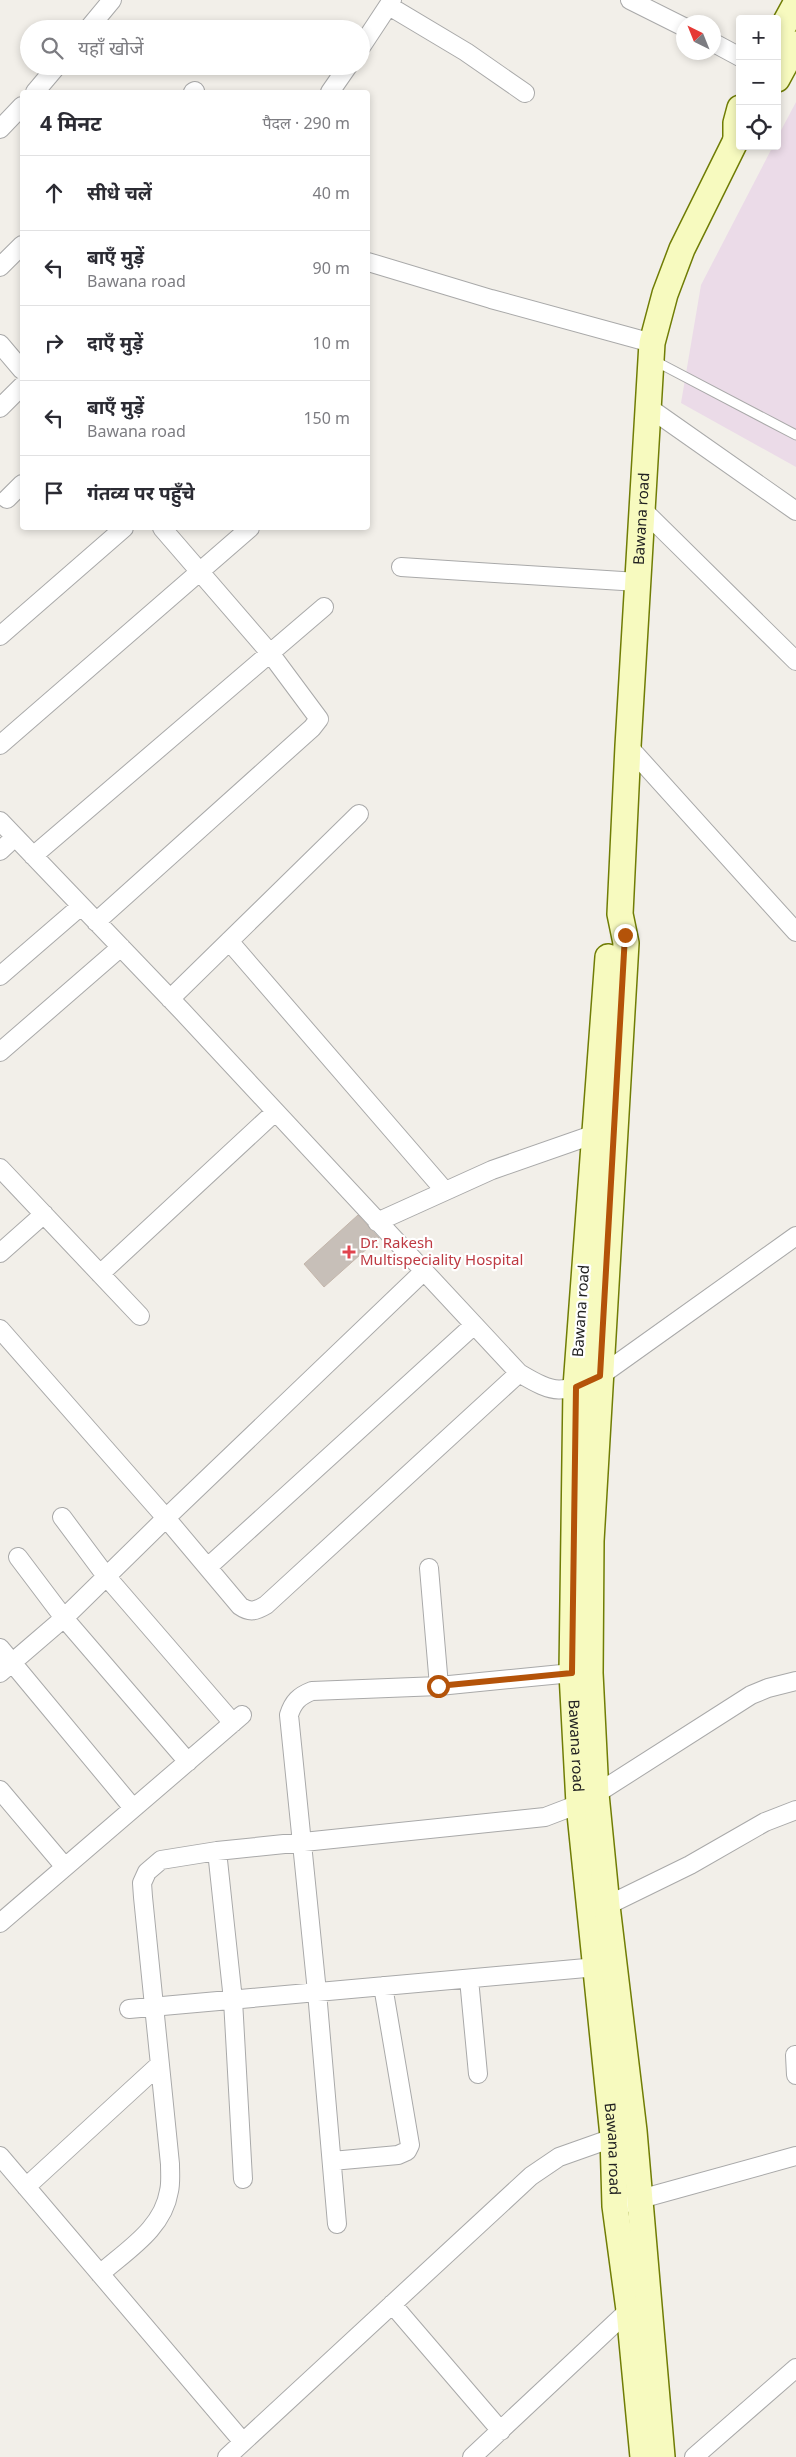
<!DOCTYPE html>
<html lang="hi">
<head>
<meta charset="utf-8">
<style>
  body { margin:0; font-family:"Noto Sans","Noto Sans Devanagari",sans-serif; background:#f7f7f7; color:#2b2b33 }
  .controls { position:absolute; right:15px; top:15px; display:grid; overflow:hidden; border-radius:5px; box-shadow:0 2px 8px #0003 }
  .controls button { width:45px; height:45px; display:grid; place-items:center; padding:0; border:0; border-bottom:1px solid #e1e1e2; background:#fff; color:#2b2b33; font:25px sans-serif }
  .compass { position:absolute; left:676px; top:15px; width:45px; height:45px; border-radius:50%; background:#fff; box-shadow:0 2px 8px #0003; rotate:317deg }
  .stop { position:absolute; width:15px; height:15px; margin:-11px; border:4px solid #b45309; border-radius:50%; background:#fff }
  .stop.end { background:#b45309; border-color:#fff; box-shadow:0 1px 5px #0008 }
  .list { margin:0; padding:0; list-style:none }
  h2 { display:flex; justify-content:space-between; align-items:center; height:65px; margin:0; padding:0 20px; font-size:21px }
  h2 small { font-size:16px; font-weight:400; color:#7c7c81 }
  .list li { display:grid; grid-template-columns:32px 1fr auto; gap:15px; align-items:center; box-sizing:border-box; height:75px; padding:0 20px; border-top:1px solid #e1e1e2 }
  .list b { display:block; font-size:19px; white-space:nowrap }
  .list p { margin:0; font-size:16px; white-space:nowrap; color:#7c7c81 }
  .list em { font-size:16px; font-style:normal; color:#7c7c81 }
  .icon { flex:none; width:28px; height:28px; fill:none; stroke:currentColor; stroke-width:2; stroke-linecap:round; stroke-linejoin:round }
  .map { position:relative; flex:none; width:796px; height:2457px; overflow:hidden }
  .search { position:absolute; background:#fff; box-shadow:0 2px 8px #0003; left:20px; top:20px; width:350px; height:55px; display:flex; align-items:center; gap:12px; box-sizing:border-box; padding:0 18px; border-radius:28px; color:#7c7c81; font-size:19px }
  .panel { position:absolute; background:#fff; box-shadow:0 2px 8px #0003; left:20px; top:90px; width:350px; height:440px; border-radius:5px }
  .map>svg:first-child { display:block }
  .industrial { fill:#ebdbe8 }
  .building { fill:#c7bfb8; stroke:#c4b6ab }
  .lines { fill:none; stroke-linecap:round; stroke-linejoin:round }
  .lane-casing { stroke:#a9a9a9; stroke-width:11 }
  .street-casing { stroke:#a9a9a9; stroke-width:20 }
  .secondary-casing { stroke:#707d05; stroke-width:28 }
  .lane { stroke:#fff; stroke-width:9 }
  .street { stroke:#fff; stroke-width:18 }
  .secondary { stroke:#f7fabf; stroke-width:25 }
  .route { stroke:#b45309; stroke-width:6 }
  .health-dot { fill:#e0444e; stroke:#fff; stroke-width:2 }
  .labels { text-anchor:middle; stroke-width:4.5; stroke-linejoin:round; paint-order:stroke }
  .street-label { font-size:15px; fill:#222; stroke:#fff }
  .health-label { font-size:15px; fill:#be3a42; stroke:#fff; text-anchor:start }
</style>
</head>
<body>
<div class="map">
<svg width="796" height="2457" viewBox="0 0 796 2457">
  <rect width="100%" height="100%" fill="#f2efe9"/>
  <path class="industrial" d="M796,102v365l-115,-64 20,-118 72,-139h4v-8z"/>
  <path class="building" d="M358,1215l21,23 -55,49 -20,-23z"/>
  <g class="lines">
    <defs>
      <path id="lane" d="M653,360l143,75"/>
      <path id="street" d="M630,0l54,27
        M389,6l77,46 59,41
        M88,29l24,-29
        M714,43l26,14
        M361,47l31,-47
        M35,92l22,-26
        M193,92l2,-1
        M330,92l18,-26
        M0,129l22,-23
        M368,262l123,37 161,44
        M0,267l22,-22
        M0,344l22,26
        M648,407l148,104
        M0,408l22,-22
        M7,499l15,-15
        M642,509l154,152
        M401,567l237,15
        M0,636l124,-108
        M0,745l250,-217
        M628,746l168,186
        M0,821l182,190 337,362c37,22 42,21 81,3l196,-140
        M0,851l15,-14
        M33,856l291,-249
        M96,922l216,-194 7,-9 -49,-66 -108,-125
        M229,941l216,250
        M0,976l81,-70
        M170,999l189,-185
        M0,1052l121,-105
        M0,1168l140,148
        M377,1222l115,-52 103,-36
        M0,1253l44,-39
        M423,1272l-257,246 74,88c10,7 16,5 26,-1l253,-232
        M100,1274l175,-162
        M0,1329l166,189 -102,100 -64,55
        M62,1517l44,59 127,147
        M18,1557l46,61 124,144
        M208,1567l266,-242
        M429,1568l10,118
        M0,1648l133,160
        M0,1790l65,77
        M217,1851l16,149 10,179
        M598,1910l92,-45 75,-43 31,-12
        M0,1923l242,-208
        M469,1979l9,95
        M129,2009l468,-42
        M795,2055l1,20
        M0,2156l243,286
        M332,2161l66,-6 9,-4 3,-6 -27,-159
        M26,2187l133,-122
        M615,2206l181,-50
        M337,2224l-20,-232 -28,-277c4,-13 10,-19 23,-24l127,-5 133,-13
        M100,2274c27,-24 63,-45 69,-83 2,-8 1,-18 1,-27l-27,-267 -1,-14 5,-11 14,-12 56,-9 328,-34 34,-13 17,-10 155,-99 17,-7 28,-7
        M392,2304l109,127
        M227,2457l304,-281 28,-19 65,-23
        M472,2457l157,-147
        M694,2457l102,-89"/>
      <g id="secondary">
        <path d="M777,38l19,-35"/>
        <path d="M777,79l19,-35"/>
        <path d="M736,140v-17l4,-15"/>
        <path id="s1" d="M608,957l-32,430 -4,286 7,131 34,332 2,70 14,104 14,147"/>
        <path id="s2" d="M662,2457l-28,-326 -27,-225 -11,-112 -6,-121 1,-132 35,-598 -6,-29 8,-168 24,-403 13,-49 17,-45 54,-109 4,-4"/>
      </g>
    </defs>
    <use href="#lane" class="lane-casing"/>
    <use href="#street" class="street-casing"/>
    <use href="#secondary" class="secondary-casing"/>
    <use href="#lane" class="lane"/>
    <use href="#street" class="street"/>
    <use href="#secondary" class="secondary"/>
  </g>
  <g class="lines">
    <path class="route" d="M438,1686l134,-13 4,-286 24,-11 25,-441"/>
  </g>
  <path class="health-dot" d="M346.5 1244.5h5v5h5v5h-5v5h-5v-5h-5v-5h5z"/>
  <g class="labels">
    <g class="street-label">
      <text dy="5" stroke="none"><textPath href="#s2" startOffset="1944">Bawana road</textPath></text>
      <text transform="translate(581 1311) rotate(-86)" y="5">Bawana road</text>
      <text dy="5" stroke="none"><textPath href="#s1" startOffset="790">Bawana road</textPath></text>
      <text dy="5" stroke="none"><textPath href="#s1" startOffset="1195">Bawana road</textPath></text>
    </g>
    <g class="health-label">
      <text x="360" y="1248">Dr. Rakesh<tspan x="360" dy="17">Multispeciality Hospital</tspan></text>
    </g>
  </g>
</svg>
<div class="controls">
<button>+</button>
<button>−</button>
<button><svg class="icon" aria-label="locate" viewBox="0 0 24 24"><circle cx="12" cy="12" r="6"/><path d="M12 2v4M12 18v4M2 12h4M18 12h4"/></svg></button>
</div>
<svg class="compass" viewBox="-18 -18 36 36"><path d="M0-13l5 13h-10z" fill="#e53935"/><path d="M0 13l5-13h-10z" fill="#7c7c81"/></svg>
<div class="stop" style="left:438px;top:1686px"></div>
<div class="stop end" style="left:625px;top:935px"></div>
<div class="search"><svg class="icon" aria-label="search" viewBox="0 0 24 24"><circle cx="10" cy="10" r="6"/><path d="M15 15l6 6"/></svg>यहाँ खोजें</div>
<section class="panel">
<h2>4 मिनट<small>पैदल · 290 m</small></h2>
<ul class="list">
<li><svg class="icon" aria-label="ahead" viewBox="0 0 24 24"><path d="M12 20V5M6 11l6-6 6 6"/></svg><div><b>सीधे चलें</b></div><em>40 m</em></li>
<li><svg class="icon" aria-label="left" viewBox="0 0 24 24"><path d="M17 20v-9H6M10 6l-5 5 5 5"/></svg><div><b>बाएँ मुड़ें</b><p>Bawana road</p></div><em>90 m</em></li>
<li><svg class="icon" aria-label="right" viewBox="0 0 24 24"><path d="M7 20v-9h11M14 6l5 5-5 5"/></svg><div><b>दाएँ मुड़ें</b></div><em>10 m</em></li>
<li><svg class="icon" aria-label="left" viewBox="0 0 24 24"><path d="M17 20v-9H6M10 6l-5 5 5 5"/></svg><div><b>बाएँ मुड़ें</b><p>Bawana road</p></div><em>150 m</em></li>
<li><svg class="icon" aria-label="arrive" viewBox="0 0 24 24"><path d="M6 21V4h12l-3 4 3 4H6"/></svg><div><b>गंतव्य पर पहुँचे</b></div></li>
</ul>
</section>
</div>
</body>
</html>
